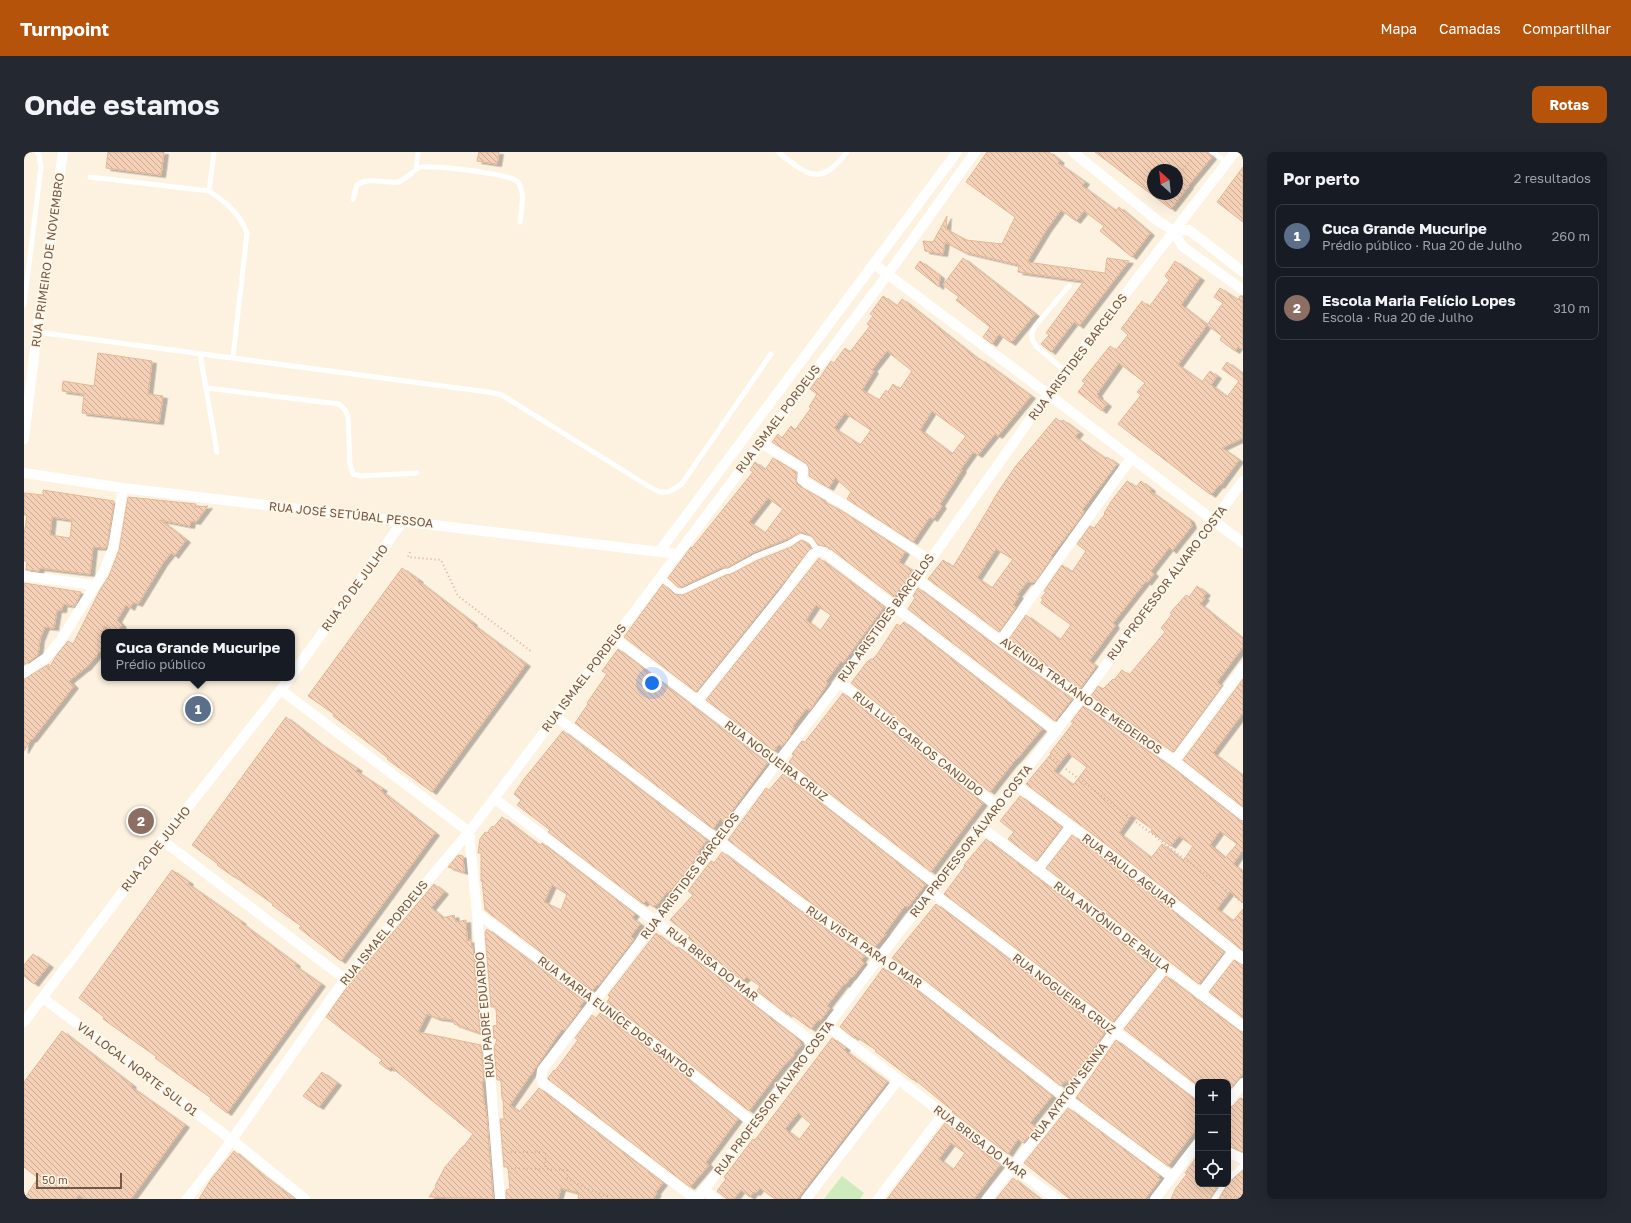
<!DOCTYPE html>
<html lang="pt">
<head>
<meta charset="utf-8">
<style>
  body { margin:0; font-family:"Golos Text",sans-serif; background:#242831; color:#f1f3f6 }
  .controls { position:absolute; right:12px; bottom:12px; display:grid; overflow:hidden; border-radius:8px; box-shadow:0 4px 16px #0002 }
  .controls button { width:36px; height:36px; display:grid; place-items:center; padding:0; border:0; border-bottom:1px solid #363941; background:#171b24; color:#f1f3f6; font:20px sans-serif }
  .compass { position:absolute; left:1123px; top:12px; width:36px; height:36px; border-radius:50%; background:#171b24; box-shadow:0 4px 16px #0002; rotate:333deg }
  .scale { position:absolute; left:12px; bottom:10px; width:86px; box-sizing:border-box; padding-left:4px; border:2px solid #745846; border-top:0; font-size:11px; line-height:14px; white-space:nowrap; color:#745846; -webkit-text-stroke:3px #fff6e6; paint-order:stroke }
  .you { position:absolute; left:628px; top:531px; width:14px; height:14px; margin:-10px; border:3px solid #fff; border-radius:50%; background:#1a73e8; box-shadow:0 0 0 6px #1a73e833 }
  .badge { display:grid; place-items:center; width:26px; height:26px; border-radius:50%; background:#b45309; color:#fff; font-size:13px; font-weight:700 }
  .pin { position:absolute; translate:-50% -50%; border:2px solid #fff; box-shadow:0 1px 4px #0006 }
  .popup { position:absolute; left:77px; top:477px; width:194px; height:52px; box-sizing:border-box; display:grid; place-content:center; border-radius:8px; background:#171b24; filter:drop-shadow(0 1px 3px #0005); font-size:13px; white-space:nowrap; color:#9ea1a6 }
  .popup b { font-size:15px; color:#f1f3f6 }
  .popup::after { content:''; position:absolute; left:50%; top:100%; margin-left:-8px; border:8px solid transparent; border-top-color:#171b24 }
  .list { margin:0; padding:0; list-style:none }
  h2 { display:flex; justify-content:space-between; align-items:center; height:52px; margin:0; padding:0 16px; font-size:17px }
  h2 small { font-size:13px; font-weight:400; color:#9ea1a6 }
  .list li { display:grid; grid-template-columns:26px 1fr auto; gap:12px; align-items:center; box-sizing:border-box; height:64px; margin:0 8px 8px; padding:0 8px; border:1px solid #363941; border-radius:8px }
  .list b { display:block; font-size:15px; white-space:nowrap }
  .list p { margin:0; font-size:13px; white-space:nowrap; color:#9ea1a6 }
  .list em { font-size:13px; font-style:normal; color:#9ea1a6 }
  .icon { flex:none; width:22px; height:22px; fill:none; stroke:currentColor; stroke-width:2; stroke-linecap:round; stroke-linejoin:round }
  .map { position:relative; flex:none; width:1219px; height:1047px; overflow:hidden; border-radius:8px }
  header { display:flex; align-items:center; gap:24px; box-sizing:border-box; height:56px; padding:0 20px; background:#b45309; color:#fff }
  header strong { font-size:19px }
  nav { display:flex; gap:22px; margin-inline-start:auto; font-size:14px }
  .intro { display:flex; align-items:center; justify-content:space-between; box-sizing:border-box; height:96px; padding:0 24px }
  h1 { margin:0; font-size:28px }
  .button { padding:10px 18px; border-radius:8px; background:#b45309; color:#fff; font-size:14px; font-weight:700 }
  main { display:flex; gap:24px; padding:0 24px }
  aside { flex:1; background:#171b24; border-radius:8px; box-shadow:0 4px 16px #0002 }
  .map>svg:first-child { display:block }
  .pitch { fill:#ceebbd }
  .building { fill:url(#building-back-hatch); stroke:#e7b795; fill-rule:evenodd; filter:url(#shadow) }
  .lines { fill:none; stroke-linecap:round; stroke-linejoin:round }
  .path { stroke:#d8b399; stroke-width:2; stroke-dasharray:1 3; stroke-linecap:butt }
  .lane { stroke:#fff; stroke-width:5 }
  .street { stroke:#fff; stroke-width:10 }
  .labels { text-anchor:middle; stroke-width:3; stroke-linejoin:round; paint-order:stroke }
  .street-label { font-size:12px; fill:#745846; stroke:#fff6e6 }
</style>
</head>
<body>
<header>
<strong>Turnpoint</strong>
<nav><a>Mapa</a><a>Camadas</a><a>Compartilhar</a></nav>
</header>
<div class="intro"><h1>Onde estamos</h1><a class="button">Rotas</a></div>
<main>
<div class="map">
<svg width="1219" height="1047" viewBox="0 0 1219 1047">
  <defs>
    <pattern id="building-back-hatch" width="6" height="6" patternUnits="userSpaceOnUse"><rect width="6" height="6" fill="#f4d0b6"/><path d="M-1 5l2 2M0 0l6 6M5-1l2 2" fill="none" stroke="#caac96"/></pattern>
    <filter id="shadow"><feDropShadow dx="4.5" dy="2.5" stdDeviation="0" flood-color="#0004"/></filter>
  </defs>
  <rect width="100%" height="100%" fill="#fdf2df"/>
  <path class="pitch" d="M818,1024l22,17 -4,6h-36z"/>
  <path class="building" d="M84,0h56l-3,23 -55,-7z
    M455,0h20l-2,12 -20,-3z
    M963,0h62l11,9 -2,2 27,19 -3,4 34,25 3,-4 31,26 -18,24 -32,-26 4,-5 -20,-15 -8,10 -15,-11 -14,19 -20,33 78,11 2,-15 22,3 -50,65 -5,-4 -23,30 -10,-8 8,-9 -3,-2 38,-52 -66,-9 1,-7 -55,-13 -19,-10 -2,12 -18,-3 -2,-10 10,1 14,-26 -1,13 20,11 36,4 13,-27 -49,-35z
    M1071,0h113l4,5 -24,29h1l-18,23zM1140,15l4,3h9v24h-24v-24h8z
    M1219,15v55l-26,-20z
    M939,106l72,56 -24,29 -12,-9 -7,10 -9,-7 7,-10 -34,-27 3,-3 -16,-12z
    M896,109l20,15 -1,11 -24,-19z
    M1151,109l25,17 -19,27 26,20 16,-22 -9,-6 6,-9 18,12 2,-4h3v54l-5,-3 -3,4 -15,-11 2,-4 -15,-11 -29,40 24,17 8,-11 7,5 -6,9 16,12 12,-16 -17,-12 5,-7 16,12v64l-21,10 17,12 -19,26 -1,-1 -8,10 -93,-71 23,-29 -4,-3 8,-9 -26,-20 -22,31 2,2 -1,1 9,7 -5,7 -24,-19 7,-9 -3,-2 28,-35 6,4 12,-15 -7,-6 21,-28 7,6 20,-27 -4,-4z
    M859,144l14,10 5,-7 77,61 1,-1 51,37 -33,40 -3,-2 -17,21 -5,-3 -12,17 1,1 -22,34 2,2 -9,13 -3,-2 -17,25 -66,-43 4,-7 -16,-14 -6,10 -20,-12v-7l-2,-5 -35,-22 6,-8 4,4 9,-12 4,4 16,-22 -2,-1 8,-13 -7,-5 8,-11 1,1 12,-18 3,2 11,-15 5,4 20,-26 -3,-2 6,-8 -3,-2zM863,199l25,20 -12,18 -7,-5 -5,8 -2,-2 -7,10 -17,-10 12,-19 -2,-1zM908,259l34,25 -14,18 -32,-24zM821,261l26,17 -11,15 -26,-17z
    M74,201l54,8 -4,33 15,2 -4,26 -77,-9 2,-19 -22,-3 1,-10 31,5z
    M1032,266l5,4 2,-2 16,12 -4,5 31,22 1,-2 10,7 -35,46 2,1 -4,7 -29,38 1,1 -17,25h-8l-10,13 2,1 -6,9 3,2 -17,25 -71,-53 15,-19 10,7 34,-56 11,-19 17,-25zM972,397l17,10 -21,29 -15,-10z
    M749,306l23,14v11l3,3 23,13 -1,1 19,10 65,42 -6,10 13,8 -4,7 2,1 -8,11 -2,-1 -6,9 -66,-50 -10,-2 -7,-10 -10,-3 -14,7 -33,13 -26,15h-5l-42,20h-3l-10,-9 23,-31 1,1 61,-76 -3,-2 5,-8 10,8zM744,346l15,11 -18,24 -16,-11z
    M1103,329l9,6 5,-6 10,8 -1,2 40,29 2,6 -20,25 -3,-3 -18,23 3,3 -7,9 -1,-2 -33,42 2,3 -26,35 7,5 -16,23 -71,-50 17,-24 34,25 11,-15 -30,-22 2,-4 -2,-1 5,-6 -2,-1 18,-26 10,7 14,-21 -9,-7 13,-18 4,2 11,-14 -1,-1 6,-9v-1z
    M19,338l71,11 -7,45 -1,2 -13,-1 -3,27 -50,-6 -1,3 -13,-1 1,-9h-3v-26l3,-20h-3v-22l19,2zM28,365l20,3 -2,18 -20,-3z
    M104,345l68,7 -1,3 13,-1 -12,16 -5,-1 -1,5 -30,-6 26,20 -12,16 -3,-3 -8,10 -25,41 -5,-2 -3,6 -4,-3 -9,15 5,5 -5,7h-5l-8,-6 -1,22 -17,20h-1l-16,13 5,5 -42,54 -1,-1 -7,12v-72l25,-15 -1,6 8,-14 12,-15 5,3 27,-54 9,-14 10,-26z
    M777,388l5,2 5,6 -115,144 -72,-55 39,-53 11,10 9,1 43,-20 5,-1 27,-14 33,-13z
    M795,406l65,49 -41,56 -2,-2 -15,20 2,2 -18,27 -4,-1 -13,17 1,1 -4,7 1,1 -9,11 -3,-2 -5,7 -68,-51zM792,453l15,10 -11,16 -14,-11z
    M378,416l17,12 -1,1 55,42 -1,1 54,40 -94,128 -45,-33 1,-1 -55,-42 1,-2 -26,-18z
    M0,431l57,9 -6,14 -12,-2 -1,6h-5l-3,18 -9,-1 -5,12 -2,16 -14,10z
    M1173,434l9,7 -3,4 2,1 -5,6 43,35v8l-26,35 5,4 -49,66 -82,-56 7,-10 5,3 10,-10 1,1 8,-10 7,5 36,-43 -4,-4 11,-14 -2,-1 16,-18 3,2z
    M894,436l78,58 76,53 -17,22 -147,-112 7,-11 -2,-2z
    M880,470l138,107 -25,30 -5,5 -22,28 -139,-109 16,-21 4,-3h2l5,-6 19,-29 3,2z
    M594,497l149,114 -43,59 -4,-3 -7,10 -138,-106 13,-19 -1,-1 20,-29 -5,-3z
    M1219,527v34l-30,40 30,23v31l-60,-47z
    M819,541l140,110 -52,69 -142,-110 5,-7 -2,-1 10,-13 3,1z
    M1059,554l87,60 69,54 4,1v29l-10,14 10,8v31l-13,-11 -13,17 16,12 10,-12v42l-71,-57 -146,-110 25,-30 -1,-1 24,-31h-3zM1044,601l19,14 -14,18 -19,-14zM1108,663l20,14 -1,3 20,14 8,-10 14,10 -10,15 -21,-17 -11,14 -32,-25zM1196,679l17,13 -12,14 -15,-13z
    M262,565l33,26 39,26 -2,2 27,18 -2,2 54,42 -94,128 -42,-33 2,-2 -29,-21 1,-1 -39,-28v1l-17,-12 1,-1 -26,-19z
    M539,579l144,109 -9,12 2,1 -22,29 -10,11 -1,-1 -11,14 -1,-1 -2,2 -7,-6 -3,3 -95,-72 2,-2 -33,-25 4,-5 -7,-6 10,-15z
    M759,622l141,109 1,2 -17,22 -2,-1 -5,5 -16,22 1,1 -11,13 -71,-49 -76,-58 38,-52 3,2z
    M996,644l42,31 -26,34 -28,-22 6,-7 -14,-11z
    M478,665l30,23 8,5 2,-2 93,71 -3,4 8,6 -9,12 3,3 -36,47 -1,-1 -5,6 -107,-81 -3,-29h-1v-28h-3l2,-14 5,-7 2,1 5,-7 2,1zM528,733l15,9 -6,16 -17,-8z
    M1048,683l92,69 60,48 -25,32 -153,-116z
    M962,687l170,129 -43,54 -169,-128 21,-28 -1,-1z
    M698,700l74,56 68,48 -3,4 3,3 -12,15 -1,-1 -6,8 -1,-1 -17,22 3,2 -10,13 -2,-1 -7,9 -26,-19 3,5 -31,-24 3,-5 -13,-9 -4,4 -55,-43 2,-2 -20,-16 23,-25 -5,-4 23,-30 3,2z
    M434,703l5,1 1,16 -16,-5z
    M148,718l17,12 -1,2 54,38 -1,1 55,41 -1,2 26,18 -94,129 -17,-13 1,-2 -56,-40 2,-1 -54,-38 1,-2 -25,-19z
    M410,732l10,8 -13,16 12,10 11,-3 2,7 10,-2 1,21 4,-1 1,9 1,-2 7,86 -26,-9v-4l-17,-2 -10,-4 -9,18 63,13 3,36h-2l2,23 1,1 2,14 6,80 -64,-2 7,-10 -1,-1 10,-19 17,-20h1l10,-13 -82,-67 -1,2 -2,-2 -1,2 -8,-6 3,-3 -56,-43 24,-34z
    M912,752l169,128 -35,52 -5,-3 -4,5 -140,-109 -29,-19z
    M463,777l97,72 -5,6 2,1 -17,23 -2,-2 -52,76 9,7 20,-24 124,95 -8,10h2l-4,6h-75l1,-6 -18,-5 -3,11h-52v-9l4,-1 -2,-22h-4l-4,-48h4l-1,-20h-1l-1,-19h-4l-3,-32 3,-9 -3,-1 -1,-12 4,-1 -1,-18h-5l-6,-75z
    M632,781l18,14 6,1 118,91 3,6 -8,9 2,1 -11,10 -35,46 -73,-58 -69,-51 3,-5 -2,-2z
    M9,802l16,11 -15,19 -10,-8v-11z
    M1210,808l9,5v53l-34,-26z
    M859,816l30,19 139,109 -22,27 6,4 -13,16 -5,-4 -10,15 -56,-42 1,-1 -28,-23 -11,-9 -1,1 -38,-29 1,-1 -21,-14 -1,2 -14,-11z
    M1142,824l73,55 4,1v41l-15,19v-10h-30v4l-74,-57z
    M576,861l68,50 70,56 -32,43 3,3 -19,22 -142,-108v-1l6,-8 1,1 23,-31 -3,-2 17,-23 4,3z
    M38,879l70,54 -1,2 54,38 -54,74h-46l-6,-4 -3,4h-52l14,-21 -14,-11v-85z
    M808,886l14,10 -2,2 43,32 -90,117h-22l-15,-11 -4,5 -2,-1 -4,5 -9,-7 -7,9h-7l-10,-8 9,-12 -2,-2 29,-38 2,1zM774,961l13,11 -12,16 -14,-11z
    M1092,888l78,59 4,1v27l-30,39 -92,-68z
    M298,920l15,11 -18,24 -16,-11z
    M1216,946l3,1v53l-15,-6v-32l2,-2 -2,-4 5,-2z
    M1044,956l92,68 -2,2 2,1 -15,20h-75l-46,-36z
    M921,971l55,42 -11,14 -15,20h-87zM927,991l14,10 -12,17 -14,-11z
    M210,999l27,23 34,25h-96l13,-21z
    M1174,1003v29h21l-9,15h-39l5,-11 11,-14 -2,-1z
    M1219,1018v29h-24l9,-16z
    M989,1026l14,11 13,10h-44z"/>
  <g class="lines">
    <path class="path" d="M1124,0l8,5
      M1154,24l19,-24
      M386,400l-2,5 33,3 17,36 74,56
      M1026,605l193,146
      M483,1000h38l1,2 -1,14
      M483,1016l60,2v8l22,12 19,6v3
      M1202,1044l17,2"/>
    <path class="lane" d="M754,0c30,23 41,36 69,0
      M1188,0l15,10
      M392,17l2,-17
      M66,25l119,14c17,11 31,23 38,42l-14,124
      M185,39l5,-39
      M329,47l4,-14c12,-9 27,-1 41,-3 9,-2 14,-12 23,-15 15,-1 89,6 97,15 8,10 3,29 2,40
      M0,153l17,-138 -2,-12 -2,-3
      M13,180l451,60 14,3 151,94 7,3h8l13,-7 90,-131
      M176,202l17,98
      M1042,220l-30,-26 -4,-7v-6l4,-8 33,-39
      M183,236l132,16 7,7 2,6 2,47 3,10 8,2 56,-3
      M637,425l15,14h6l43,-20h4l27,-15 33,-13 12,-7 8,3 9,12
      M1204,1027l15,-14
      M1190,1047l10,-15"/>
    <path class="street" d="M1049,0l85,69 16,10 15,-1 54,42
      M1150,79l8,15 61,44
      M850,112l174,130 195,149
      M0,287l13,-107 26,-180
      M737,291l42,26 -1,11 41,24 86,56
      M0,321l99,15 554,66
      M635,400l298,-400
      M0,424l71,9
      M893,427l83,62 174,120 69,54
      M590,486l164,124 159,123
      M976,489l131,-183
      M0,521l22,-15 14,-17 43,-68 10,-25 10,-60
      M268,523l111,-154
      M815,530l158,124
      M257,538l188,142 8,81 23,286
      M673,549l86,-107 30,-40 5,-3 6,1 232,179
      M531,564l245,187 79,55 38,24 150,117 105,78
      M1150,609l69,-93
      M991,632l153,115 75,60
      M470,646l321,246
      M957,675l262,199
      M138,688l183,139
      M1013,718l33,-43
      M907,740l267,202
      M453,761l195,145 82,66
      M1176,842l33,-43
      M19,846l189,142 73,59
      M0,870l138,-182 128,-162
      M805,875l227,172
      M1204,950l15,-19
      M1204,1000l15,7
      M680,1038l12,9
      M163,1047l32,-41 126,-179 124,-147 419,-558 87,-122
      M671,1047l-152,-116 -2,-5 1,-8 355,-463 151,-213 187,-242
      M673,1047l182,-241 204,-262 160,-215
      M782,1047l92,-119
      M854,1047l65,-85
      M963,1047l80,-100 47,-68 51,-64
      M1131,1047l43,-56"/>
  </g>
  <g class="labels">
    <g class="street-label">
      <text transform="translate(24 108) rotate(-82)" y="4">RUA PRIMEIRO DE NOVEMBRO</text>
      <text transform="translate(1054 205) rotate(-53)" y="4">RUA ARISTIDES BARCELOS</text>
      <text transform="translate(754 267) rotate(-53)" y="4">RUA ISMAEL PORDEUS</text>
      <text transform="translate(327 363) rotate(6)" y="4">RUA JOSÉ SETÚBAL PESSOA</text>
      <text transform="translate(1143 431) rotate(-53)" y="4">RUA PROFESSOR ÁLVARO COSTA</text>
      <text transform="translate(331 436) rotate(-54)" y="4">RUA 20 DE JULHO</text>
      <text transform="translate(862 466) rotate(-54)" y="4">RUA ARISTIDES BARCELOS</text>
      <text transform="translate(560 526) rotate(-53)" y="4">RUA ISMAEL PORDEUS</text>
      <text transform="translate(1057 544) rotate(35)" y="4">AVENIDA TRAJANO DE MEDEIROS</text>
      <text transform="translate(894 592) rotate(38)" y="4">RUA LUÍS CARLOS CANDIDO</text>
      <text transform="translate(752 609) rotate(37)" y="4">RUA NOGUEIRA CRUZ</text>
      <text transform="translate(947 689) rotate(-52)" y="4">RUA PROFESSOR ÁLVARO COSTA</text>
      <text transform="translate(132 697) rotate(-52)" y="4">RUA 20 DE JULHO</text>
      <text transform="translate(1105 719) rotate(37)" y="4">RUA PAULO AGUIAR</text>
      <text transform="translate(666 724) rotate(-53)" y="4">RUA ARISTIDES BARCELOS</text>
      <text transform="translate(1088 775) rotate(37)" y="4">RUA ANTÔNIO DE PAULA</text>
      <text transform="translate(360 781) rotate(-51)" y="4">RUA ISMAEL PORDEUS</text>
      <text transform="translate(840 795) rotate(34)" y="4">RUA VISTA PARA O MAR</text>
      <text transform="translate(688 812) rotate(38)" y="4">RUA BRISA DO MAR</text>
      <text transform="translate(1040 842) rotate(37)" y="4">RUA NOGUEIRA CRUZ</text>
      <text transform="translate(461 863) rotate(-95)" y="4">RUA PADRE EDUARDO</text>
      <text transform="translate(592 865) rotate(37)" y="4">RUA MARIA EUNÍCE DOS SANTOS</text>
      <text transform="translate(113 917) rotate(37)" y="4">VIA LOCAL NORTE SUL 01</text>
      <text transform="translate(1045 940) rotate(-53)" y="4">RUA AYRTON SENNA</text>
      <text transform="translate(750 946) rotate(-53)" y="4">RUA PROFESSOR ÁLVARO COSTA</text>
      <text transform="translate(956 990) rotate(37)" y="4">RUA BRISA DO MAR</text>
    </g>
  </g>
</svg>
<div class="controls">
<button>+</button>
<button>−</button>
<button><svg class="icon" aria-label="locate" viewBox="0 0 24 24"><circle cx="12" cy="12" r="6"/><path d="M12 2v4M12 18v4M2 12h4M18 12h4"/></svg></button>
</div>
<svg class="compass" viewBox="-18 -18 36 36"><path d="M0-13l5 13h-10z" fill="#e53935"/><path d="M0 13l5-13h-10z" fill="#9ea1a6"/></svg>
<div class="scale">50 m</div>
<div class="you"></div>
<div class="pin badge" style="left:174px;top:557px;background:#5c6f8a">1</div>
<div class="popup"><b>Cuca Grande Mucuripe</b>Prédio público</div>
<div class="pin badge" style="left:117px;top:669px;background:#8d6e63">2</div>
</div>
<aside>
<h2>Por perto<small>2 resultados</small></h2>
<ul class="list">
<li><span class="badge" style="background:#5c6f8a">1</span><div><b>Cuca Grande Mucuripe</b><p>Prédio público · Rua 20 de Julho</p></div><em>260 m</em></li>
<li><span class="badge" style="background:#8d6e63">2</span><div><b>Escola Maria Felício Lopes</b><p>Escola · Rua 20 de Julho</p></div><em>310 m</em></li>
</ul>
</aside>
</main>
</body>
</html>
